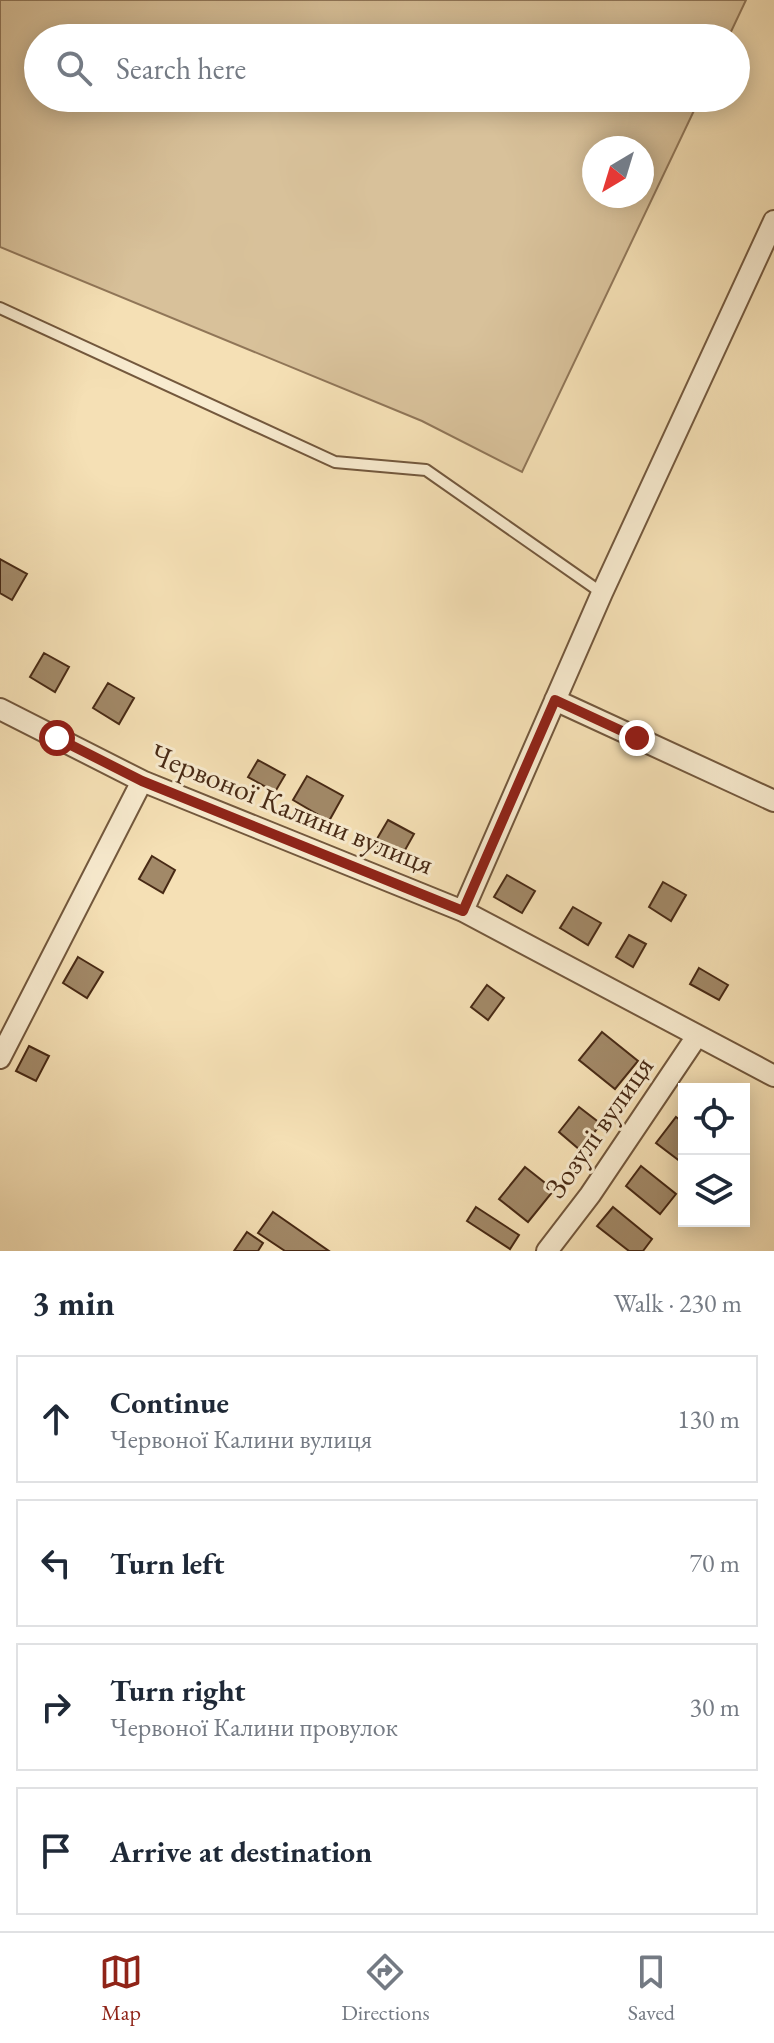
<!DOCTYPE html>
<html lang="en">
<head>
<meta charset="utf-8">
<style>
  body { margin:0; font-family:"EB Garamond",serif; background:#f2f2f3; color:#1f2937 }
  .controls { position:absolute; right:24px; bottom:24px; display:grid; overflow:hidden; border-radius:0px; box-shadow:0 4px 20px #0003 }
  .controls button { width:72px; height:72px; display:grid; place-items:center; padding:0; border:0; border-bottom:2px solid #e0e1e3; background:#fff; color:#1f2937; font:40px sans-serif }
  .compass { position:absolute; left:582px; top:136px; width:72px; height:72px; border-radius:50%; background:#fff; box-shadow:0 4px 20px #0003; rotate:218deg }
  .stop { position:absolute; width:24px; height:24px; margin:-18px; border:6px solid #8f2418; border-radius:50%; background:#fff }
  .stop.end { background:#8f2418; border-color:#fff; box-shadow:0 2px 8px #0008 }
  .list { margin:0; padding:0; list-style:none }
  h2 { display:flex; justify-content:space-between; align-items:center; height:104px; margin:0; padding:0 32px; font-size:34px }
  h2 small { font-size:26px; font-weight:400; color:#747a83 }
  .list li { display:grid; grid-template-columns:52px 1fr auto; gap:24px; align-items:center; box-sizing:border-box; height:128px; margin:0 16px 16px; padding:0 16px; border:2px solid #e0e1e3; border-radius:0px }
  .list b { display:block; font-size:30px; white-space:nowrap }
  .list p { margin:0; font-size:26px; white-space:nowrap; color:#747a83 }
  .list em { font-size:26px; font-style:normal; color:#747a83 }
  .icon { flex:none; width:44px; height:44px; fill:none; stroke:currentColor; stroke-width:2; stroke-linecap:round; stroke-linejoin:round }
  .map { position:relative; flex:none; width:774px; height:1251px; overflow:hidden }
  .search { position:absolute; background:#fff; box-shadow:0 4px 20px #0003; left:24px; right:24px; top:24px; height:88px; display:flex; align-items:center; gap:20px; box-sizing:border-box; padding:0 28px; border-radius:44px; color:#747a83; font-size:30px }
  .sheet { height:680px; background:#fff }
  nav { display:flex; justify-content:space-around; align-items:center; box-sizing:border-box; height:112px; border-top:2px solid #e0e1e3; background:#fff; font-size:22px; color:#747a83 }
  nav a { display:grid; justify-items:center; gap:4px }
  nav .on { color:#8f2418 }
  .map>svg:first-child { display:block }
  .green { fill:#d8c19a; stroke:#907658; stroke-width:2; fill-rule:evenodd }
  .building { fill:#a28968; stroke:#482a15; stroke-width:2 }
  .lines { fill:none; stroke-linecap:round; stroke-linejoin:round }
  .service-casing { stroke:#73583d; stroke-width:14 }
  .minor-casing { stroke:#73583d; stroke-width:24 }
  .service { stroke:#f8ebcf; stroke-width:10 }
  .minor { stroke:#f8ebcf; stroke-width:20 }
  .route { stroke:#8f2418; stroke-width:10 }
  .labels { text-anchor:middle; stroke-width:6; stroke-linejoin:round; paint-order:stroke }
  .street-label { font-size:30px; fill:#482a15; stroke:#f8ebcf }
</style>
</head>
<body>
<div class="map">
<svg width="774" height="1251" viewBox="0 0 774 1251">
  <rect width="100%" height="100%" fill="#f5e0b5"/>
  <filter id="stains"><feTurbulence type="fractalNoise" baseFrequency=".0025" numOctaves="4"/><feColorMatrix values="0 0 0 0 .2 0 0 0 0 .09 0 0 0 0 .02 0 0 0 .5 -.17"/></filter>
  <radialGradient id="worn" r=".72"><stop offset=".6" stop-color="#630" stop-opacity="0"/><stop offset="1" stop-color="#630" stop-opacity=".3"/></radialGradient>
  <path class="green" d="M0,0h746l-18,38h-690v60h662l-178,374 -100,-51 -422,-174zM594,148h48v48h-48z"/>
  <path class="building" d="M0,559l27,15 -15,26 -12,-7z
    M44,653l25,14 -14,25 -25,-15z
    M108,683l26,15 -15,26 -26,-16z
    M258,760l27,15 -10,17 -27,-15z
    M307,776l36,20 -14,25 -36,-21z
    M388,820l26,14 -14,25 -26,-15z
    M152,856l23,14 -12,23 -24,-14z
    M507,875l28,16 -13,22 -28,-16z
    M663,882l23,13 -15,26 -22,-14z
    M573,907l28,16 -13,22 -28,-17z
    M629,935l17,9 -13,23 -17,-10z
    M78,957l25,15 -16,26 -24,-15z
    M699,968l29,17 -9,15 -29,-16z
    M487,985l17,13 -16,22 -17,-13z
    M602,1032l36,29 -23,28 -36,-29z
    M29,1046l20,10 -13,25 -20,-10z
    M579,1107l22,17 -21,26 -21,-18z
    M676,1117l8,6v34l-3,5 -25,-19z
    M641,1166l35,28 -16,20 -34,-28z
    M525,1167l29,23 -26,32 -29,-23z
    M476,1207l43,28 -9,14 -43,-28z
    M613,1207l39,32 -9,12h-14l-32,-25z
    M273,1212l56,39h-44l-27,-18z
    M247,1232l16,11 -5,8h-24z"/>
  <g class="lines">
    <defs>
      <path id="service" d="M0,308l335,154 91,8 176,123"/>
      <path id="minor" d="M555,700l219,101
        M0,709l142,72 321,130 311,165
        M463,911l139,-318 172,-372
        M0,1058l142,-277
        M547,1251l43,-56 107,-159"/>
    </defs>
    <use href="#service" class="service-casing"/>
    <use href="#minor" class="minor-casing"/>
    <use href="#service" class="service"/>
    <use href="#minor" class="minor"/>
  </g>
  <g class="lines">
    <path class="route" d="M57,738l85,43 321,130 92,-211 82,38"/>
  </g>
  <g class="labels">
    <g class="street-label">
      <text transform="translate(292 809) rotate(22)" y="10">Червоної Калини вулиця</text>
      <text transform="translate(599 1127) rotate(-55)" y="10">Зозулі вулиця</text>
    </g>
  </g>
  <rect width="100%" height="100%" filter="url(#stains)"/>
  <rect width="100%" height="100%" fill="url(#worn)"/>
</svg>
<div class="controls">
<button><svg class="icon" aria-label="locate" viewBox="0 0 24 24"><circle cx="12" cy="12" r="6"/><path d="M12 2v4M12 18v4M2 12h4M18 12h4"/></svg></button>
<button><svg class="icon" aria-label="layers" viewBox="0 0 24 24"><path d="M12 4l9 5-9 5-9-5zM3 14l9 5 9-5"/></svg></button>
</div>
<svg class="compass" viewBox="-18 -18 36 36"><path d="M0-13l5 13h-10z" fill="#e53935"/><path d="M0 13l5-13h-10z" fill="#747a83"/></svg>
<div class="stop" style="left:57px;top:738px"></div>
<div class="stop end" style="left:637px;top:738px"></div>
<div class="search"><svg class="icon" aria-label="search" viewBox="0 0 24 24"><circle cx="10" cy="10" r="6"/><path d="M15 15l6 6"/></svg>Search here</div>
</div>
<section class="sheet">
<h2>3 min<small>Walk · 230 m</small></h2>
<ul class="list">
<li><svg class="icon" aria-label="ahead" viewBox="0 0 24 24"><path d="M12 20V5M6 11l6-6 6 6"/></svg><div><b>Continue</b><p>Червоної Калини вулиця</p></div><em>130 m</em></li>
<li><svg class="icon" aria-label="left" viewBox="0 0 24 24"><path d="M17 20v-9H6M10 6l-5 5 5 5"/></svg><div><b>Turn left</b></div><em>70 m</em></li>
<li><svg class="icon" aria-label="right" viewBox="0 0 24 24"><path d="M7 20v-9h11M14 6l5 5-5 5"/></svg><div><b>Turn right</b><p>Червоної Калини провулок</p></div><em>30 m</em></li>
<li><svg class="icon" aria-label="arrive" viewBox="0 0 24 24"><path d="M6 21V4h12l-3 4 3 4H6"/></svg><div><b>Arrive at destination</b></div></li>
</ul>
</section>
<nav>
<a class="on"><svg class="icon" aria-label="map" viewBox="0 0 24 24"><path d="M3 6l6-2 6 2 6-2v14l-6 2-6-2-6 2zM9 4v14M15 6v14"/></svg>Map</a>
<a><svg class="icon" aria-label="directions" viewBox="0 0 24 24"><path d="M12 3l9 9-9 9-9-9zM9 14v-3h6M13 9l2 2-2 2"/></svg>Directions</a>
<a><svg class="icon" aria-label="saved" viewBox="0 0 24 24"><path d="M7 4h10v16l-5-4-5 4z"/></svg>Saved</a>
</nav>
</body>
</html>
